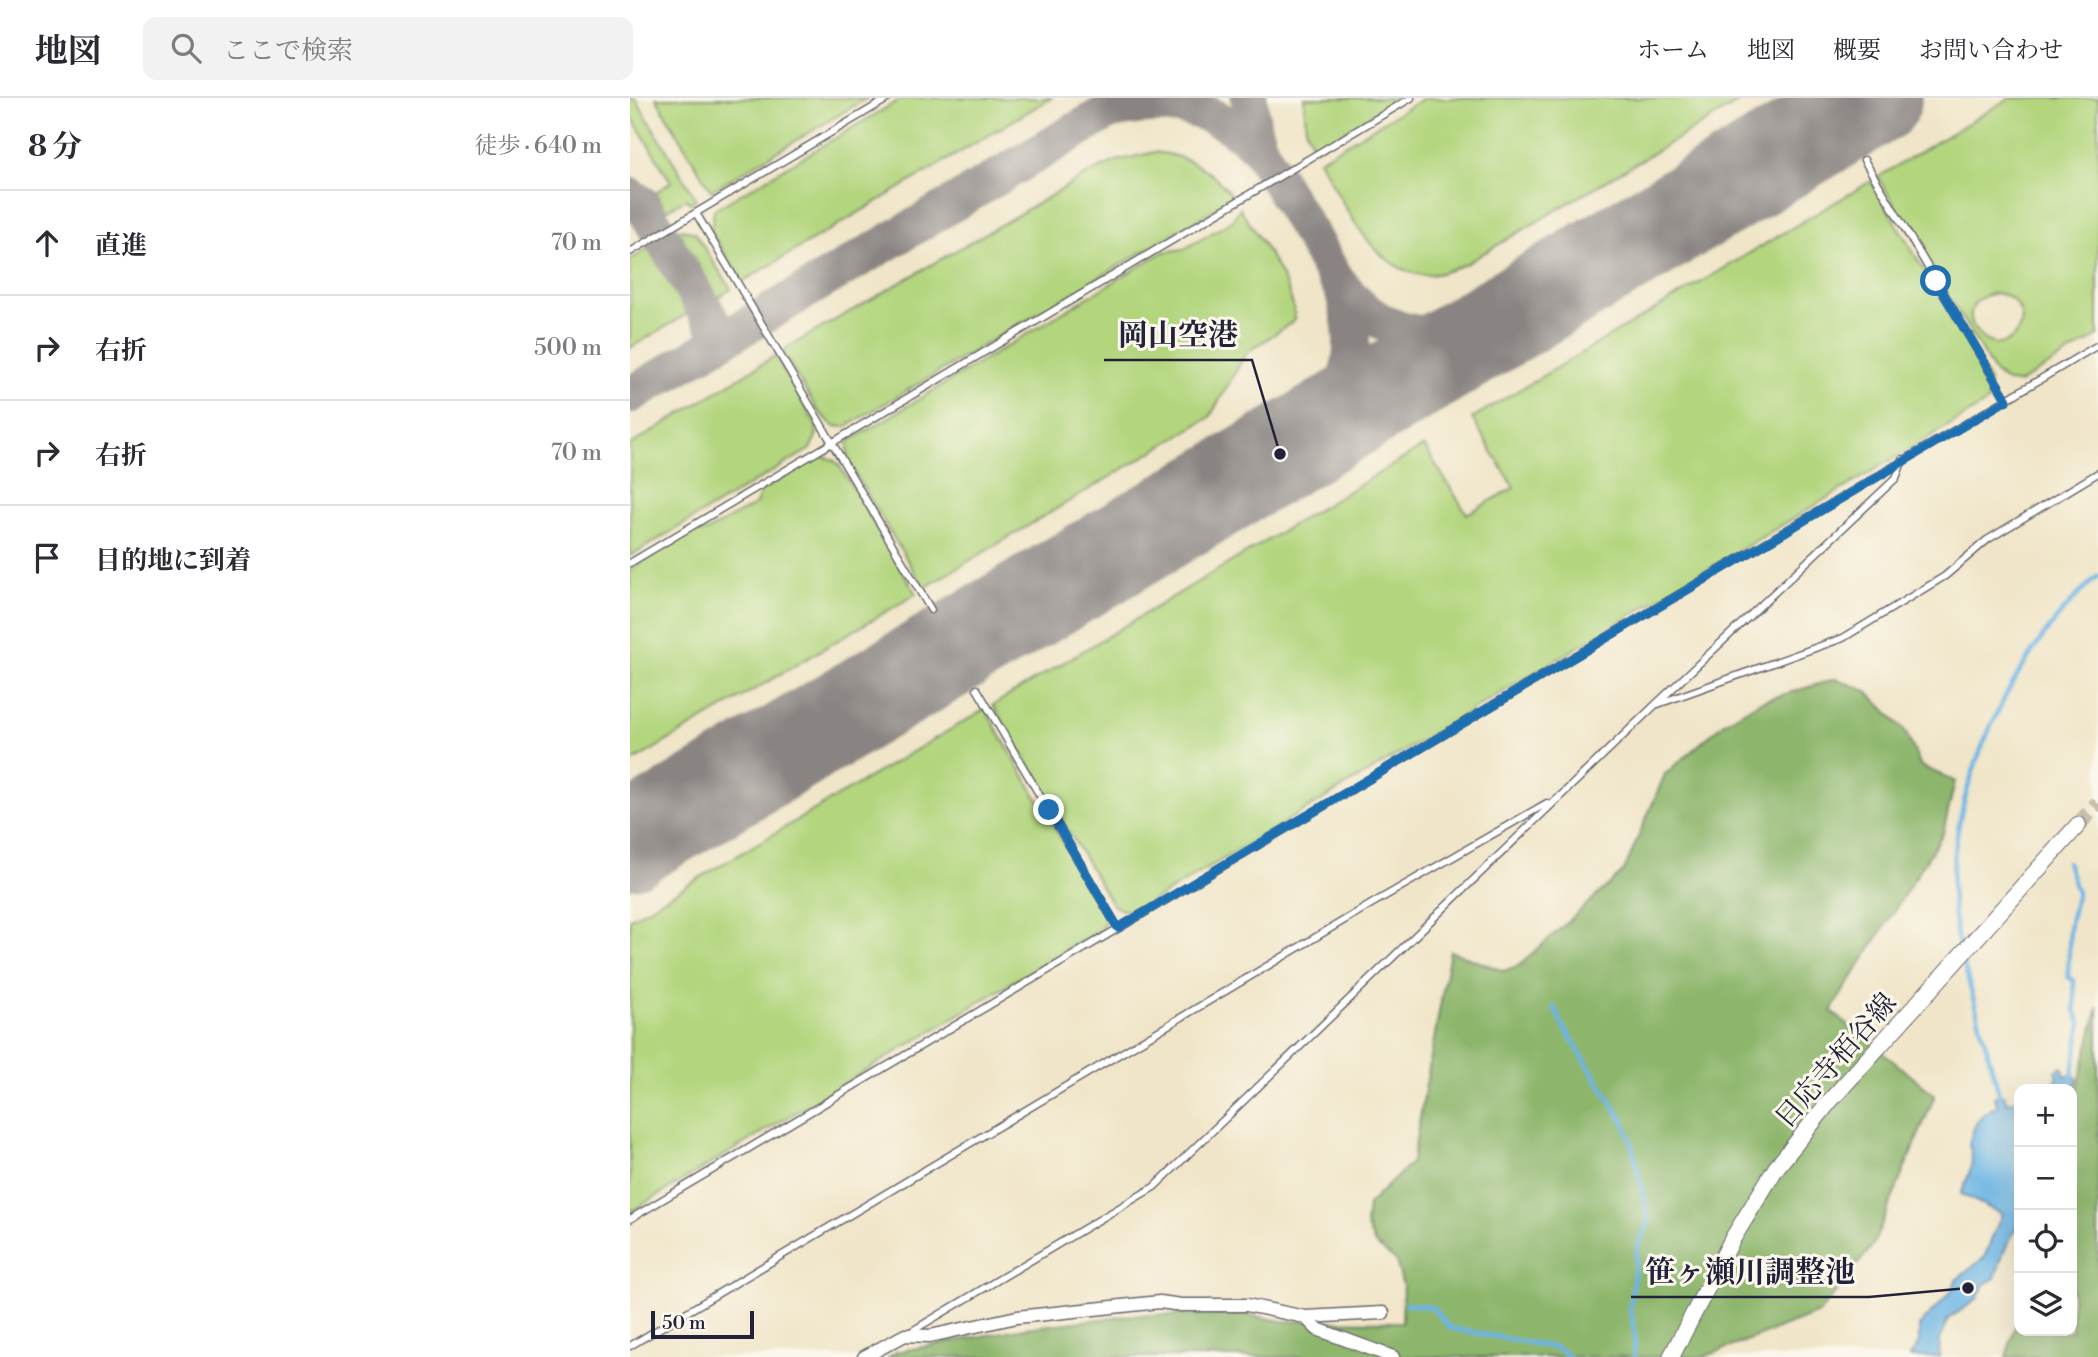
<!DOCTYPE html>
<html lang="ja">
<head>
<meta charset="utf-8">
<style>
  body { margin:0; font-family:"Libre Bodoni","Noto Serif JP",serif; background:#f2f2f3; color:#2b2b33 }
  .controls { position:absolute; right:21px; bottom:21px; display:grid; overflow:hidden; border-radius:14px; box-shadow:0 7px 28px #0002 }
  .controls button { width:63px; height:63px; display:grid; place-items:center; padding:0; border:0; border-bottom:2px solid #e1e1e2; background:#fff; color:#2b2b33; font:35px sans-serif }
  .scale { position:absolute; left:21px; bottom:18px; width:103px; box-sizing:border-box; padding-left:7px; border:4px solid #22223b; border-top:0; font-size:19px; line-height:24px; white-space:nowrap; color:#22223b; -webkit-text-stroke:5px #fbf7ec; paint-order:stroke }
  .stop { position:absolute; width:21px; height:21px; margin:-16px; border:5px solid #1f6fb2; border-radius:50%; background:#fff }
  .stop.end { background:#1f6fb2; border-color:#fff; box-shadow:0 2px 7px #0008 }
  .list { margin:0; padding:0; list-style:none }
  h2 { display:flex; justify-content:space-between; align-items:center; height:91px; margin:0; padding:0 28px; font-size:30px }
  h2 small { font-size:23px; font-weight:400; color:#7c7c81 }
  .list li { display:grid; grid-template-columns:46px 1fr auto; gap:21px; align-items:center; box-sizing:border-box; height:105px; padding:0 28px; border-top:2px solid #e1e1e2 }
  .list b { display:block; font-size:26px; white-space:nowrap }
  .list em { font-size:23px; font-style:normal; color:#7c7c81 }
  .icon { flex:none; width:38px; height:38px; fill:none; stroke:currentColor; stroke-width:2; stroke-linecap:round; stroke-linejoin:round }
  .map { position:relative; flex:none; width:1468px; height:1259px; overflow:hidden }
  header { display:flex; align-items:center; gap:42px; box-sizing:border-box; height:98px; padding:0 35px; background:#fff; border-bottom:2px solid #e1e1e2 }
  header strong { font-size:33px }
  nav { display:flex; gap:38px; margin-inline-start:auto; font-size:24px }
  .search { width:490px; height:63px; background:#f2f2f3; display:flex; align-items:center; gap:18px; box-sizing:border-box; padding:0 24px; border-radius:14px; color:#7c7c81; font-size:26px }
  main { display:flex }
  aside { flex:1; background:#fff }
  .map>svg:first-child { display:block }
  .green { fill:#b2d57d; stroke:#6a7c5c; stroke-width:2; fill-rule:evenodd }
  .forest { fill:#8db66c; stroke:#586c54; stroke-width:2 }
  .water { fill:#6cb5e4; stroke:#476c90; stroke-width:2 }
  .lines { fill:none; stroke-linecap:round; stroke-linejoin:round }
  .stream { stroke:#6cb5e4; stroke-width:4.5 }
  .taxiway { stroke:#898482; stroke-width:37 }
  .runway { stroke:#898482; stroke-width:94 }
  .secondary-tunnel { stroke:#c7beac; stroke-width:16; stroke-dasharray:16 8; stroke-linecap:butt }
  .service-casing { stroke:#6a666c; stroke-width:9 }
  .minor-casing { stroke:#6a666c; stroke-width:15 }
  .secondary-casing { stroke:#6a666c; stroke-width:18 }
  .service { stroke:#fff; stroke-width:6 }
  .minor { stroke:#fff; stroke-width:12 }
  .secondary { stroke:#fff; stroke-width:16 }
  .route { stroke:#1f6fb2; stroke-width:9 }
  .labels { text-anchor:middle; stroke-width:6; stroke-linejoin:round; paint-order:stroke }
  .street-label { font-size:28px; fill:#22223b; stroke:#fbf7ec }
  .leader { fill:none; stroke:#22223b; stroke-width:2.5 }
  .callout-dot { fill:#22223b; stroke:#fbf7ec; stroke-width:2.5 }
  .callout-label { font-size:30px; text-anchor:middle; font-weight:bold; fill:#22223b; stroke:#fbf7ec; stroke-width:6; stroke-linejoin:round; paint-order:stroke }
</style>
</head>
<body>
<header>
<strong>地図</strong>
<div class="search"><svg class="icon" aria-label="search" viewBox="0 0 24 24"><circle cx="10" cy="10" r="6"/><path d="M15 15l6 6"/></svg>ここで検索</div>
<nav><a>ホーム</a><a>地図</a><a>概要</a><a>お問い合わせ</a></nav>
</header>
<main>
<aside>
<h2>8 分<small>徒歩 · 640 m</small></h2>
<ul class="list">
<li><svg class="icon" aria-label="ahead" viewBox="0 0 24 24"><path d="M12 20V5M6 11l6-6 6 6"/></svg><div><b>直進</b></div><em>70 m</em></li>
<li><svg class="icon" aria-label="right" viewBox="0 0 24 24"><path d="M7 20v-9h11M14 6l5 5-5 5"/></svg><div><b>右折</b></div><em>500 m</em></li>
<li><svg class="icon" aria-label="right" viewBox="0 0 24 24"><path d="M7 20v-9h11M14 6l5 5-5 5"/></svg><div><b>右折</b></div><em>70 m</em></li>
<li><svg class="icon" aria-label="arrive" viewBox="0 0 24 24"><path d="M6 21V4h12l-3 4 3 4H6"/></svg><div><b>目的地に到着</b></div></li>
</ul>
</aside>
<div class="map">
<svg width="1468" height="1259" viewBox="0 0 1468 1259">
  <rect width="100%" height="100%" fill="#fbf7ec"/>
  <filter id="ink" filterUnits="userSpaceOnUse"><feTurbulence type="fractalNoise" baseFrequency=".0143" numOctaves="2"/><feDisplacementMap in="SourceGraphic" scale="14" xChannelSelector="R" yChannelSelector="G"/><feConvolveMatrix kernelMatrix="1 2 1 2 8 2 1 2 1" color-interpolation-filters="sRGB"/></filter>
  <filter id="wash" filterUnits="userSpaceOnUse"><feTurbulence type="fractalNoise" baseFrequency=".00686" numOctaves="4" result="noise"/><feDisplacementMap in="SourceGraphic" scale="28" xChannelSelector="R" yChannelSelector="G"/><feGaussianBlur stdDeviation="1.57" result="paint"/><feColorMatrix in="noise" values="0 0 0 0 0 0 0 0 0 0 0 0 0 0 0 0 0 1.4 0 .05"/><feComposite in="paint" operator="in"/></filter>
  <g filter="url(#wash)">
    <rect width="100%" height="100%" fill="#f0e5c8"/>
    <path class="green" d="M0,0h5l61,101 -6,4 -4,-4 -23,13 -7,-16 2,-5 13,-9 -41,-68z
      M26,0h211l-156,93z
      M273,0h148l-309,184 -31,-51 3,-21z
      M674,0h96l-86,52 -8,-20z
      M794,0h322l-281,166c-13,5 -27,12 -42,11 -53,-6 -80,-75 -104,-115z
      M1380,0h88v238l-79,47 -12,-1 -13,-10 -116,-195zM1366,195c19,3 33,21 21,39 -25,39 -77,-29 -21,-39z
      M525,54c35,4 58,19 79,46l-389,229 -11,-1 -16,-15 -33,-55v-7l307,-177 24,-11z
      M1241,83l118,199 -1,22 -847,506c-12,4 -19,4 -29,-4l-119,-199 431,-259 43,68 47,-26 -42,-70z
      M610,110c16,27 58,82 54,113l-48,32 -36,64 -286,171 -76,-126v-20l315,-190 21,-3 48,-28z
      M52,131l13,4 36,56 -14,9 -41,-65z
      M20,149l39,66 -59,35v-88z
      M145,258l41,69 1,9 -7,15 -180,107v-111z
      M195,359l9,3 7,8 75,126 -286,169v-194l62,-37h14l50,-28 5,-13 55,-33z
      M355,611l118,201 2,10 -4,9 -471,283v-293z"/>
    <path class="forest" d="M1205,581l32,12 38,40 16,35 34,15 -12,52 -112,178 104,84 -62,150 -54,68 -115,44h-815l7,-5 129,-24 110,-13h114l33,6 120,1 1,-36 -7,-25 -21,-17 -9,-19 2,-20 44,-43 38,-211 54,20 16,-6 104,-94 41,-97 59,-51 35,-21z
      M1468,908v351h-92l13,-43v17h53v-221z"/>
    <path class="water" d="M1432,969l3,9 9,-1 3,4 -5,20v-10h-29l15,-10 -2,-8z
      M1374,997l3,8 12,-3v122l-15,29 -9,27 -10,6 -9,16 -28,19 -8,22 -1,16h-29l9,-14v-17l32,-34 5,-12 28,-22 18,-44 -41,-20c6,-16 16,-32 8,-49 5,-21 8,-30 29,-39l-4,-9z"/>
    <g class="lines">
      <path class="stream" d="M1437,764l10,31 -7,30 -2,54 6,4 1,30 6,13 -9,53
        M1330,851c-33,-121 46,-294 138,-373
        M1333,863l38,140
        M924,909l8,17 62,98 8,22 17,78 -12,25 -3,28 -4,33 5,28 -1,21
        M777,1206l25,3 18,21 107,20 13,9"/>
      <path class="taxiway" d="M619,0l4,30 7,22c17,29 34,58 52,87 9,16 18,35 30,50 45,56 102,57 163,32
        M480,13c63,-13 103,-6 150,39
        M0,98l12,8 81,136
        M0,297l501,-297
        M650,356c64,-49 87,-87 61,-169"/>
      <path class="runway" d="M0,744l1245,-744"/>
    </g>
  </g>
  <g filter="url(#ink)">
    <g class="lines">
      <path class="secondary-tunnel" d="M1448,727l20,-22"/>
      <defs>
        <path id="service" d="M1234,62l143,240
          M66,115l235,397
          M0,154l259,-154
          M0,465l781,-465
          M347,591l141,239
          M1026,606l240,-226 7,-19
          M0,1121l1468,-874
          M277,1236l247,-147 501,-482 188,-67 102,-62 42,-36 111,-67
          M0,1248l743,-443 174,-100"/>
        <path id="minor" d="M675,1219l12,12 76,28
          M234,1259l41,-22 25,1 87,-19 143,-15 21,3h66l58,12 78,-4"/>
        <path id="secondary" d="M1041,1259l62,-119 43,-70 53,-66 249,-277"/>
      </defs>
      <use href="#service" class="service-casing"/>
      <use href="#minor" class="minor-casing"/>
      <use href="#secondary" class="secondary-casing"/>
      <use href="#service" class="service"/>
      <use href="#minor" class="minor"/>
      <use href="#secondary" class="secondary"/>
    </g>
  </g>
  <g class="lines" filter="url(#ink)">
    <path class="route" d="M419,712l69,118 889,-528 -71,-119"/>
  </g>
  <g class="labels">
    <g class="street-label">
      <text transform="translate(1205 962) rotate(-49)" y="10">日応寺栢谷線</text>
    </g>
  </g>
  <path class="leader" d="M650 356L622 262H474M1338 1190L1239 1199H1001"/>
  <g class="callout-dot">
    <circle cx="650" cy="356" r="7"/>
    <circle cx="1338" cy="1190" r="7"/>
  </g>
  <g class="callout-label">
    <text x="548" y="247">岡山空港</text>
    <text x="1120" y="1184">笹ヶ瀬川調整池</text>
  </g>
</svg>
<div class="controls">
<button>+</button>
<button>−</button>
<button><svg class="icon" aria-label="locate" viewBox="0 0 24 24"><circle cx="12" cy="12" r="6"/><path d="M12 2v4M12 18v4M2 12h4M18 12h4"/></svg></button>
<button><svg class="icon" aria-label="layers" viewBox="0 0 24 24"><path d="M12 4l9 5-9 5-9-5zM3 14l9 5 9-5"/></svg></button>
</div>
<div class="scale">50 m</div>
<div class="stop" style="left:1306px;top:183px"></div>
<div class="stop end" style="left:419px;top:712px"></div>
</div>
</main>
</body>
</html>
